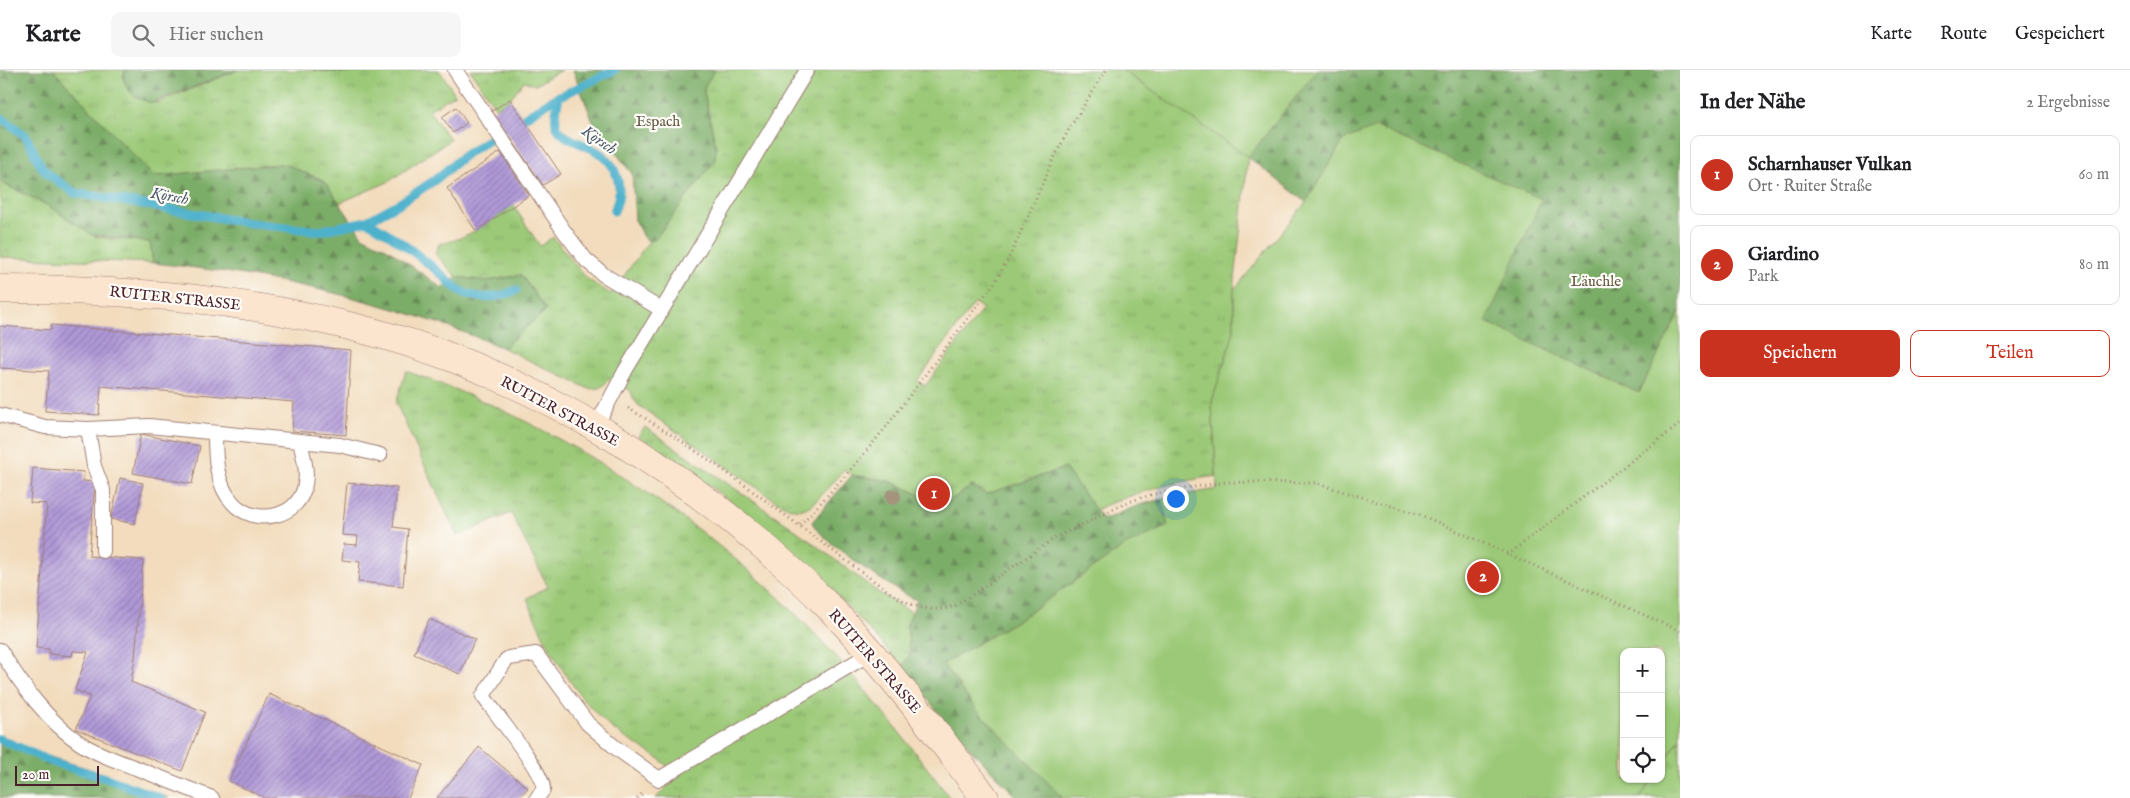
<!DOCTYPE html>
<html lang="de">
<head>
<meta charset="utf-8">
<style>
  body { margin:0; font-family:"IM FELL English",serif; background:#f6f6f6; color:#202124 }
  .controls { position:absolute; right:15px; bottom:15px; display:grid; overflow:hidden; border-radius:10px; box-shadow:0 1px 4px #0004 }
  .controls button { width:45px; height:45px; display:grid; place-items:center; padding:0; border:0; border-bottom:1px solid #e0e0e0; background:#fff; color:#202124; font:25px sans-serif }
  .scale { position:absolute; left:15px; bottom:12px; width:84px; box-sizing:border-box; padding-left:5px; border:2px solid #4a1f2b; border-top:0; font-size:14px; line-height:18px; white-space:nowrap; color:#4a1f2b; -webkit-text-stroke:4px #fdfcf7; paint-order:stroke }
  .you { position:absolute; left:1175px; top:428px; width:18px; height:18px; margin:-12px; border:4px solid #fff; border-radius:50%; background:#1a73e8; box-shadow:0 0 0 8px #1a73e833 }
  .badge { display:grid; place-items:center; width:32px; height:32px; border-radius:50%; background:#c8321e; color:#fff; font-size:16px; font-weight:700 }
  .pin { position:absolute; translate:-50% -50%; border:2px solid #fff; box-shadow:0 1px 5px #0006 }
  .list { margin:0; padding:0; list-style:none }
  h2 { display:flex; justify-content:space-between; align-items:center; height:65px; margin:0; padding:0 20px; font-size:21px }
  h2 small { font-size:16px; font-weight:400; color:#757577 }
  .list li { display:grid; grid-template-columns:32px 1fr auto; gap:15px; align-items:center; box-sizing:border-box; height:80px; margin:0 10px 10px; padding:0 10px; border:1px solid #e0e0e0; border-radius:10px }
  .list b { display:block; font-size:19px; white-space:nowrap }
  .list p { margin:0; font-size:16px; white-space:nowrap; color:#757577 }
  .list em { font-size:16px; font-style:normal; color:#757577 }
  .actions { display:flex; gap:10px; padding:15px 20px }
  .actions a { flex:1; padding:11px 0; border:1px solid #c8321e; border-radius:10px; text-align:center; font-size:18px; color:#c8321e }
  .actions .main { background:#c8321e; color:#fff }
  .icon { flex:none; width:28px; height:28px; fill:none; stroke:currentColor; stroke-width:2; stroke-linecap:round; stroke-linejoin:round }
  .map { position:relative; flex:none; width:1680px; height:728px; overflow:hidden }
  header { display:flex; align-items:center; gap:30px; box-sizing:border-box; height:70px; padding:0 25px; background:#fff; border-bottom:1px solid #e0e0e0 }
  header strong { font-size:24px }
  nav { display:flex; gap:28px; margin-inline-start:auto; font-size:18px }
  .search { width:350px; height:45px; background:#f6f6f6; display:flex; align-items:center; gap:12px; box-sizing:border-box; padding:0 18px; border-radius:10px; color:#757577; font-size:19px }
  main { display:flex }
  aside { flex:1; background:#fff }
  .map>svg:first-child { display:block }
  .grass { fill:url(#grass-tufts); stroke:#727451; fill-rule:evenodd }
  .forest { fill:url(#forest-firs); stroke:#63664a }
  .green { fill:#9bc977; stroke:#727451 }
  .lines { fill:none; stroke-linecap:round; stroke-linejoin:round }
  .stream { stroke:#4db1cc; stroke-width:9 }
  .building { fill:url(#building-hatch) }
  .service-casing { stroke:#9e7e74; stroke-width:16 }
  .secondary-casing { stroke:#9e7e74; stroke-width:29 }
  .path { stroke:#9e7e74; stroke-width:3; stroke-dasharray:1 4; stroke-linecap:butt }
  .service { stroke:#fff; stroke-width:14 }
  .secondary { stroke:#fbe5cf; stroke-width:28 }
  .tree { fill:#a5947c }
  .labels { text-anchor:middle; stroke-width:4.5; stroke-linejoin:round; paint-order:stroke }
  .park-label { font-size:15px; fill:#665a46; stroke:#fdfcf7 }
  .street-label { font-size:15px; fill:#4a1f2b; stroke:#fdfcf7 }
  .water-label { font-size:16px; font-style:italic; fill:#4b596b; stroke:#fdfcf7 }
</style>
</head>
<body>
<header>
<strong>Karte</strong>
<div class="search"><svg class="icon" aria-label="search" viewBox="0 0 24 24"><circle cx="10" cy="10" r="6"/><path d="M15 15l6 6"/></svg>Hier suchen</div>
<nav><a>Karte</a><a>Route</a><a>Gespeichert</a></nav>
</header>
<main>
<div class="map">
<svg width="1680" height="728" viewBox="0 0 1680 728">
  <defs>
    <pattern id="grass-tufts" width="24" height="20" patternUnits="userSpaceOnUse" patternTransform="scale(1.25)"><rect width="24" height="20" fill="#9bc977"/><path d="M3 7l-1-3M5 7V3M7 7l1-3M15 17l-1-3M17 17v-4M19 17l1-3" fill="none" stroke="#87ac67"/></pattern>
    <pattern id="forest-firs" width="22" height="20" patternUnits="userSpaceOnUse" patternTransform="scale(1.25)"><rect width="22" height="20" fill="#7cad68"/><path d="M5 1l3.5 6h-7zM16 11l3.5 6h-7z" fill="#688c56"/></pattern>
    <pattern id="building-hatch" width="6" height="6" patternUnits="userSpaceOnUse" patternTransform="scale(1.25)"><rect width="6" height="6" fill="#b099d8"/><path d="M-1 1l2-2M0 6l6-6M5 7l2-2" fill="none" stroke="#917caf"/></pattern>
  </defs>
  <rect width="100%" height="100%" fill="#fdfcf7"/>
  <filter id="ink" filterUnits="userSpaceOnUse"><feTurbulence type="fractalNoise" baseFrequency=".02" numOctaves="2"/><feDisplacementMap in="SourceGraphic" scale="10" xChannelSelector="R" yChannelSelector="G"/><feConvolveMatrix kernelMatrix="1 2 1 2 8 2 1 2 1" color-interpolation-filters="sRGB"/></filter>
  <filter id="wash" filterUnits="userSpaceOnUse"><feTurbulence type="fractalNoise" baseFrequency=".0096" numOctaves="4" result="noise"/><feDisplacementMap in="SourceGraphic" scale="20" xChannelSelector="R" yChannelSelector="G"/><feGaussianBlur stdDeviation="1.12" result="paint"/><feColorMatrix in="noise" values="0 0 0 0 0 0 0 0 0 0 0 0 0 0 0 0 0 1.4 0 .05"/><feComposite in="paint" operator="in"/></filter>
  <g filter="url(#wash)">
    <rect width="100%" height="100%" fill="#f2dcbd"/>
    <path class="grass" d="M53,0h72c-7,23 15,26 32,33l81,-33h75l30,3 51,-3h45l16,24 -26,16 21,30 -62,42 -49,21 -14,-21 -6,-4 -38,-14 -124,12 -6,-2z
      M470,0h91l-26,15 -11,-4 -14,18 -14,9z
      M715,0h407l126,87 -14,133v41l-22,71 4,74c-43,6 -81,16 -121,34l-30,-42 -79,27 -14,-9 -29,19 -54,-24 -37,-6 -7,-6c-9,10 -31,39 -43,40 -9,2 -18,-4 -26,-8l-138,-96 -5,-7 -2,-7 -21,-12 -10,9 -11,1 -86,-41 43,-38 -25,-35 -34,6 -30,-4 -22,-23 4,-10c29,-5 51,-22 74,-39l27,41 13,-9 34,42 24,15 38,-53 6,-2 60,-79 1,-13 -12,-54 1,-8zM975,233l8,6 -58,77 -8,-5z
      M0,112l47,23 49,32 54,5 3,21 -153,-6z
      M406,301c30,11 59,22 88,35 102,48 199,112 282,189 65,61 120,132 174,203h-294l20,-20c-4,-5 -7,-10 -12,-15 -15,-13 -35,-21 -51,-34 -39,-32 -68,-84 -86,-131l21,-11 -37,-74 -54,23 -61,-133z
      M645,357l152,104 82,62 34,20 -6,12 3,30 -8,11c-37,-41 -73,-81 -114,-118 -47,-41 -98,-77 -150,-112z
      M1680,669v59h-40l12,-19h9v-13z"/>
    <path class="forest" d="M0,0h53l98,104 6,2 124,-12 9,2 35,16 37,54 26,13 54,39 15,-11 30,4 34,-6 25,35 -43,38c-111,-47 -230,-73 -350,-85l-3,-21 -58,-7 -45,-30 -47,-23z
      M125,0h113l-86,33c-17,-4 -32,-14 -27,-33z
      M313,0h81l-51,3z
      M573,0h142l-10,15 -1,8 12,54 -1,13 -60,79 -6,2 -6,-4 -8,-17 -3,-46 -39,-52z
      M1317,0h363v241l-41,82 -154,-71 57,-123 -198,-59 -38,62 -58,-45z
      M1065,398l38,52 36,-15 23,-6 6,27 -43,20 -105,73 -77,45 33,45 87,89h-45l-67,-69 -49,-63 8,-11 -3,-30 10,-25c-18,-6 -100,-62 -105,-78l40,-47 37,6 54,24 29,-19 14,8z
      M0,665l44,20 62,19 63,24h-169z"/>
    <path class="green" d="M1122,0h195l-69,87z
      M1376,57l166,72 -56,123 153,71 41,-82v428l-19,27v-114h-37v127h28l-12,19h-577l-87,-89 -33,-45 77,-45 105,-73 43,-20 -6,-27 55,-10 -5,-87 22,-71v-41l72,-88 38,-62z"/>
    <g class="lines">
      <path class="stream" d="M559,26c-1,9 -6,22 -2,31 10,20 50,15 60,50 4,12 2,23 -3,34
        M0,47l26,19 15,30 8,9 26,18 175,30 69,8 48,-10 33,-18 35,-23 31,-26 35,-22
        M514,54l38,-24 63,-30
        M367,151c26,14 50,33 73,52 9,8 15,17 27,21 16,6 34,3 49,-4
        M0,669l52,23 54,16 54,20"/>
    </g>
    <g id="blocks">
      <path class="building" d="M510,29l51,75 -18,11 -51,-74z
        M456,37l11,16 -14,10 -11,-16z
        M500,82l29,43 -53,36 -29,-43z
        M51,255l300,25 -5,85 -54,-4 2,-29 -193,-16 -2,29 -54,-4 4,-40 -49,-3v-42l51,4z
        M141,364l59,12 -8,38 -59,-11z
        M33,398l51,4 -1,9 12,1 -6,74 54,4 -8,98 -4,24 74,30 -23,59 -106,-42 14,-33 -15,-6 13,-38 -15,-1 -1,5 -23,-2v-5l-13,-1 11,-144 -17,-1z
        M120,408l23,5 -8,41 -24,-5z
        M347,413l50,5 -4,39 15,2 -5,57 -45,-4 2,-20 -18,-2 2,-16 13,1 1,-9 -16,-1z
        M429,549l46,20 -15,35 -46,-20z
        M269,624l154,71 -15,33h-143l-36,-17z
        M479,677l49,41 -9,10h-82z"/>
    </g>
  </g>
  <g filter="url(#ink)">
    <use href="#blocks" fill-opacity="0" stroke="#9e7e74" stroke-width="1"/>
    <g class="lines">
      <defs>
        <path id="service" d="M455,0l109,161 22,29 18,15 58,35
          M0,345l45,12 43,2 61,-3 191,19 40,10
          M595,358l30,-57 182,-301
          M88,359l6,37 9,24v61
          M215,364c0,23 1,51 18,69 22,24 67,15 72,-19 3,-14 -2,-29 -5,-42
          M0,580c21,34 46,70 80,93 17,11 37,18 56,25 25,10 51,20 76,30
          M537,728l6,-8c4,-13 -50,-80 -60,-94l23,-36 3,-2 27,-4 52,70 28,24 43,31 212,-126"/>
        <path id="secondary" d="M0,219c127,0 253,10 376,44 166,45 334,153 454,275 57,59 106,124 155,190"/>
      </defs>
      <use href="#service" class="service-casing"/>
      <use href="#secondary" class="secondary-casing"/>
      <path class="path" d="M628,338c92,54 175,122 261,184 22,14 43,23 68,13l98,-67 73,-36 29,-9 69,-11 89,1 106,32 259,116
        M800,455l49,-53 37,-45 109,-145 16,-28 41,-92 16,-31 38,-61
        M1507,485l173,-131
        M679,723l8,5
        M637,728l6,-5"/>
      <use href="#service" class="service"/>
      <use href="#secondary" class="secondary"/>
    </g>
    <circle class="tree" cx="893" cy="427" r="8"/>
  </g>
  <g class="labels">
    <g class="park-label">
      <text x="658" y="56">Espach</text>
      <text x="1596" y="216">Läuchle</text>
    </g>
    <g class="street-label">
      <text transform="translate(175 228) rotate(6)" y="5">RUITER STRASSE</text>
      <text transform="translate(560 341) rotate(28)" y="5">RUITER STRASSE</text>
      <text transform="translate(875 591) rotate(49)" y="5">RUITER STRASSE</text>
    </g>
    <g class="water-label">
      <text transform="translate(600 69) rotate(35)" y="6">Körsch</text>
      <text transform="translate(170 125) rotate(10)" y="6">Körsch</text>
    </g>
  </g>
</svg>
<div class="controls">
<button>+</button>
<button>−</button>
<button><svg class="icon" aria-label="locate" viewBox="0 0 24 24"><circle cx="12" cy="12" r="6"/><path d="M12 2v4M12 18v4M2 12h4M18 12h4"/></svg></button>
</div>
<div class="scale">20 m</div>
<div class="you"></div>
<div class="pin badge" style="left:934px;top:424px">1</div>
<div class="pin badge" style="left:1483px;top:507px">2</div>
</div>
<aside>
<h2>In der Nähe<small>2 Ergebnisse</small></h2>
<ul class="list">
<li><span class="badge">1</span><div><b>Scharnhauser Vulkan</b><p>Ort · Ruiter Straße</p></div><em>60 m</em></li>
<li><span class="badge">2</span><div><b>Giardino</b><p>Park</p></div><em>80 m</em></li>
</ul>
<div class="actions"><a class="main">Speichern</a><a>Teilen</a></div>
</aside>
</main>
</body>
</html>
